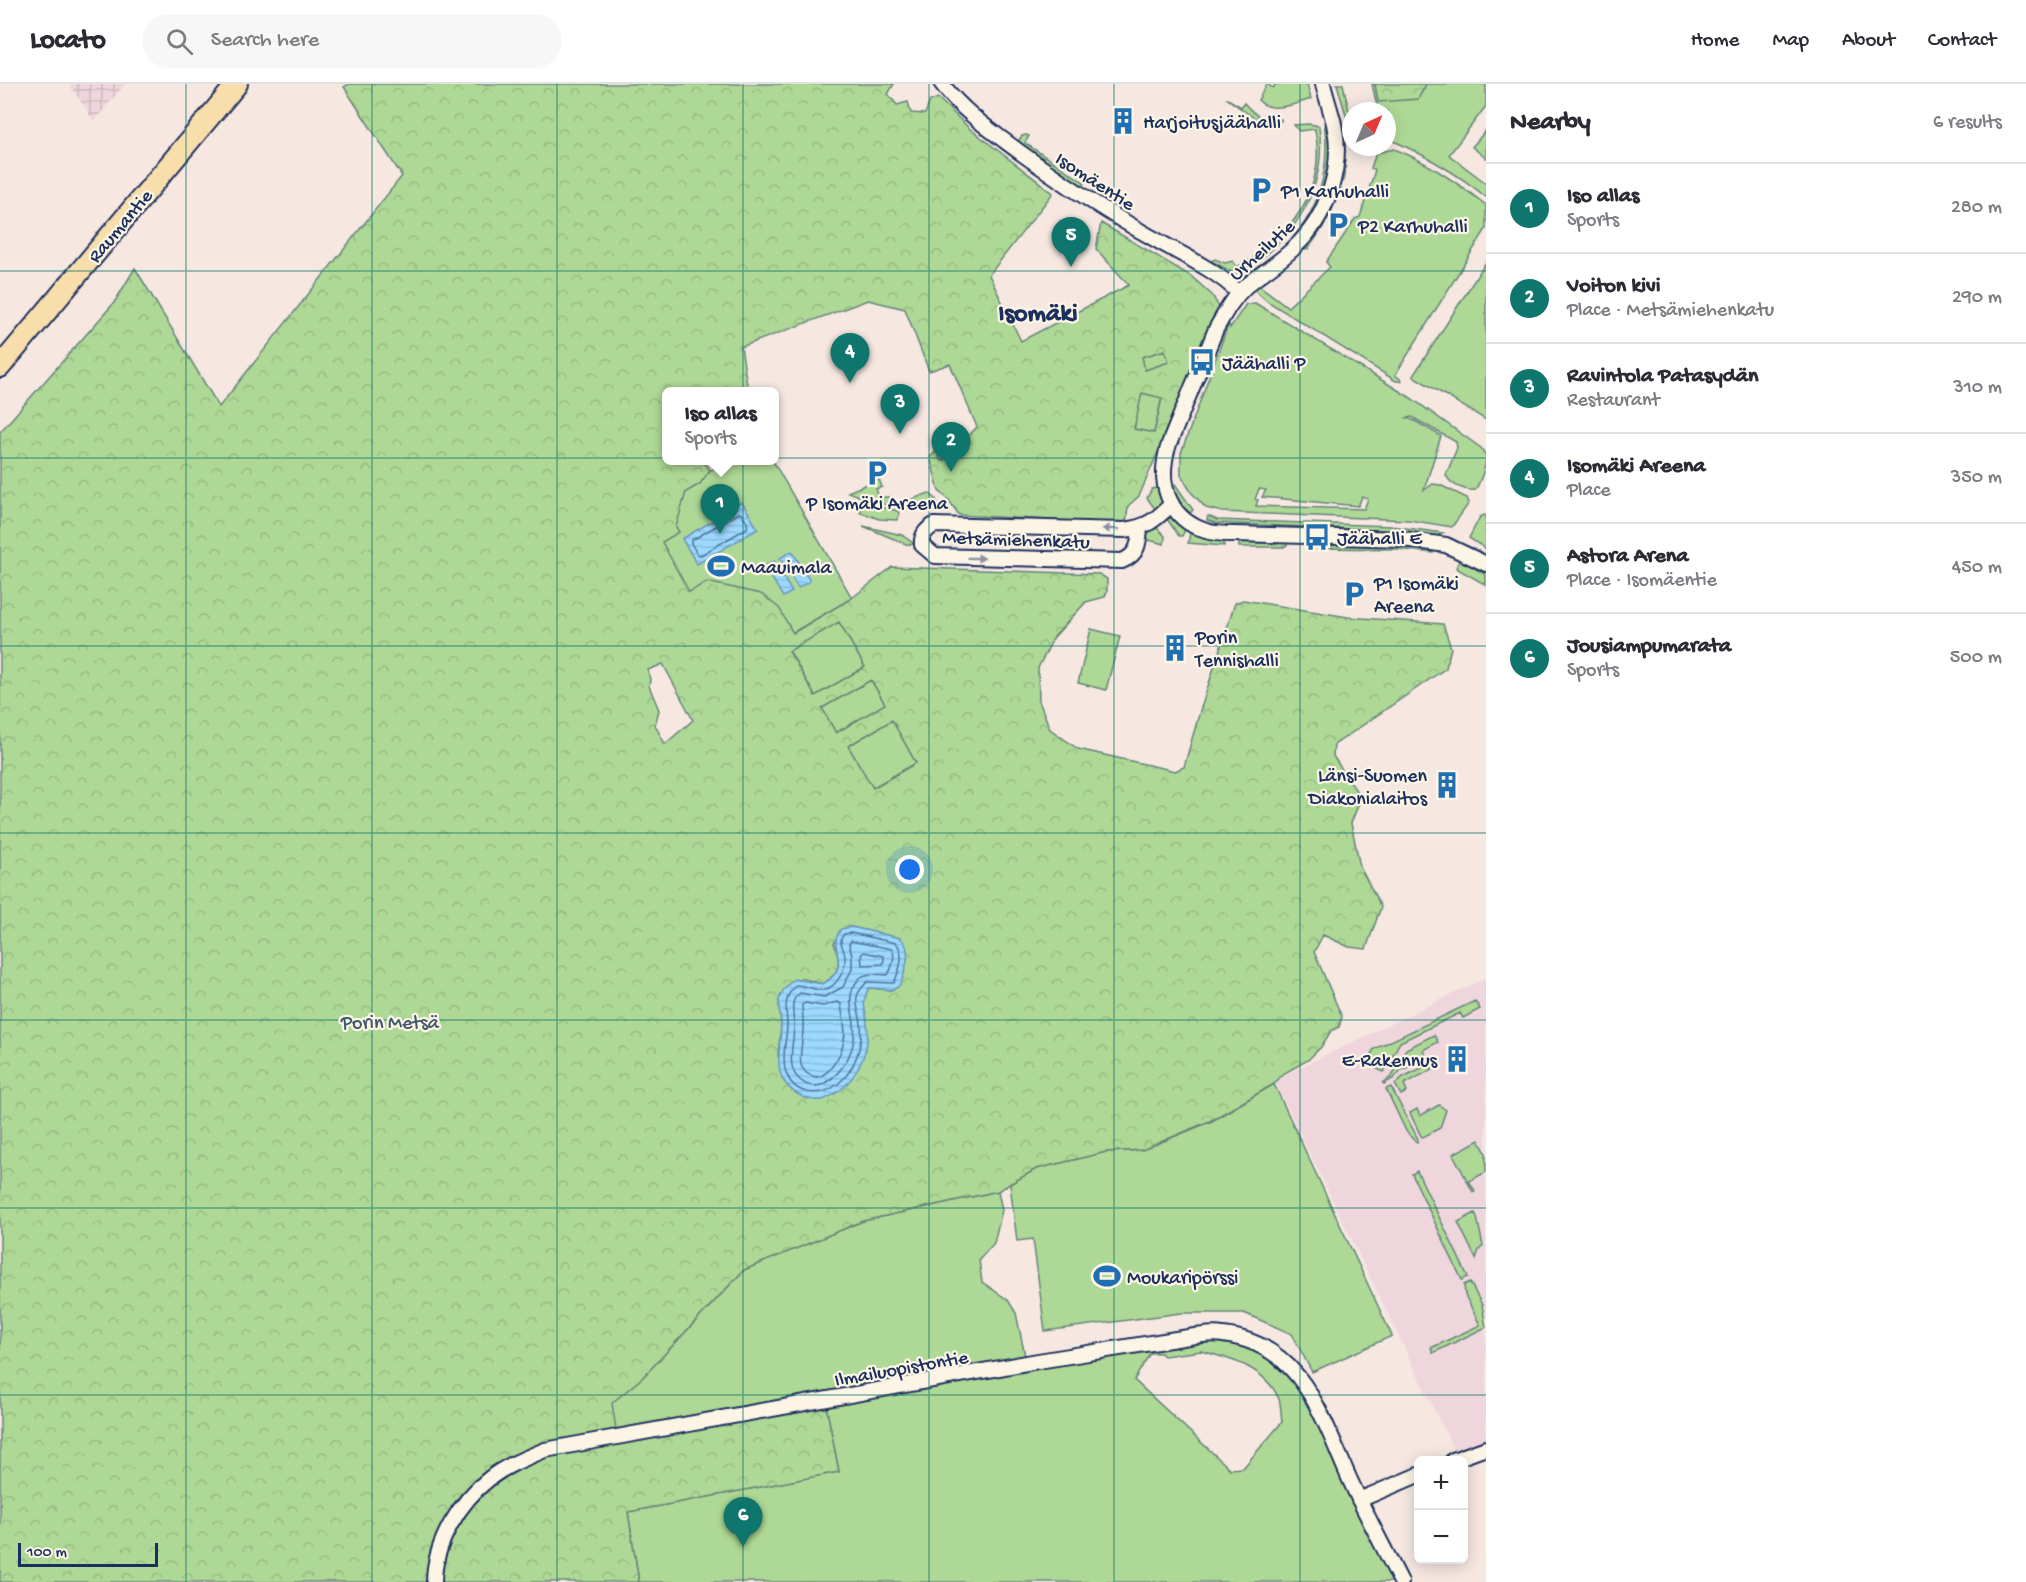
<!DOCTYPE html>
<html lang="en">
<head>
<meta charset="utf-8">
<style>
  body { margin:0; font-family:"Gochi Hand",sans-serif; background:#f7f7f7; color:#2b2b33 }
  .controls { position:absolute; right:18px; bottom:18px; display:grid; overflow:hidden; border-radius:9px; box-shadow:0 3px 15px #0003 }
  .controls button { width:54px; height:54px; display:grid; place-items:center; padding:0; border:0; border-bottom:2px solid #e1e1e2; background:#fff; color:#2b2b33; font:30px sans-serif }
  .compass { position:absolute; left:1342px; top:18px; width:54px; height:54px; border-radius:50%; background:#fff; box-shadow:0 3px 15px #0003; rotate:44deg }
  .scale { position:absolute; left:18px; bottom:15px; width:140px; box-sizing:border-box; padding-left:6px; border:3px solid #1b2f5e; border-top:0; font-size:16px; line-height:21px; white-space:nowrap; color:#1b2f5e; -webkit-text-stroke:4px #fcf5e5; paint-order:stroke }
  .you { position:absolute; left:910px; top:786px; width:21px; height:21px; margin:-15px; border:4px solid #fff; border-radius:50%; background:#1a73e8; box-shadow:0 0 0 9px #1a73e833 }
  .badge { display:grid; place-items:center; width:39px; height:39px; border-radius:50%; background:#0f766e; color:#fff; font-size:20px; font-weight:700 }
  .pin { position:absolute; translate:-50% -50px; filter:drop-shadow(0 2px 3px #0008) }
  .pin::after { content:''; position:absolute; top:32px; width:21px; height:18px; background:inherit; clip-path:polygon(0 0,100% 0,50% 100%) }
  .popup { position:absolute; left:662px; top:303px; width:117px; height:78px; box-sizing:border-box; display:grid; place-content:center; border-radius:9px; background:#fff; filter:drop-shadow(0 2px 4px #0005); font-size:20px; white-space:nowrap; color:#7c7c81 }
  .popup b { font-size:22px; color:#2b2b33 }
  .popup::after { content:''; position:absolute; left:50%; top:100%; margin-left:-12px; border:12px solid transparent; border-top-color:#fff }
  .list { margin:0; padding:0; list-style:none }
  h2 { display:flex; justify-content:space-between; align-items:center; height:78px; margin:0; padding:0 24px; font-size:26px }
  h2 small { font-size:20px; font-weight:400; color:#7c7c81 }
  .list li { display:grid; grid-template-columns:39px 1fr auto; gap:18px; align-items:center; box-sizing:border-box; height:90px; padding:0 24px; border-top:2px solid #e1e1e2 }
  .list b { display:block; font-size:22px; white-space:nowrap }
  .list p { margin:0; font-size:20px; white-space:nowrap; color:#7c7c81 }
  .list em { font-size:20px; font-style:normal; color:#7c7c81 }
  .icon { flex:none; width:33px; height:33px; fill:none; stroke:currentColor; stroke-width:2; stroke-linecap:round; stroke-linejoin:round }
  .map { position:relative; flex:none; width:1486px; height:1498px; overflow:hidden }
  header { display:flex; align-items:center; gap:36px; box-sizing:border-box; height:84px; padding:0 30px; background:#fff; border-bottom:2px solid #e1e1e2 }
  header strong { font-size:28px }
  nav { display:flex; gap:33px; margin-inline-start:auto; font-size:21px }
  .search { width:420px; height:54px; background:#f7f7f7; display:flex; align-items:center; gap:15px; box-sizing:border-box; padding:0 21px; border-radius:33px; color:#7c7c81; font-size:22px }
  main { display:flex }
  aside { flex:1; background:#fff }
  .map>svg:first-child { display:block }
  .built { fill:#eed6dc }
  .industrial { fill:url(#industrial-grid) }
  .grass { fill:#aed895; stroke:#64847a; stroke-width:1.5; fill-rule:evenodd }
  .forest { fill:url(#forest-crowns); stroke:#64847a; stroke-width:1.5; fill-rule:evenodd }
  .water { fill:url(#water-rules); stroke:#6995be; stroke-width:1.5 }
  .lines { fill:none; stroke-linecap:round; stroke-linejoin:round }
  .shore { stroke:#4f739e; stroke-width:1.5 }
  .minor-casing { stroke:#1b2f5e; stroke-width:18 }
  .highway-casing { stroke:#1b2f5e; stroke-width:24 }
  .minor { stroke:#fcf5e5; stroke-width:14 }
  .highway { stroke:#f8deab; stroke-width:20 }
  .oneway { fill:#8c92a2 }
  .grid { fill:none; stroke:#0f766e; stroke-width:1.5; stroke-opacity:0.55 }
  .labels { text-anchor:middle; stroke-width:4.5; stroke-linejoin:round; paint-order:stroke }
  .poi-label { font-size:20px; fill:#1b2f5e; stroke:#fcf5e5; text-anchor:start }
  .street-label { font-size:20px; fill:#1b2f5e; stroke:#fcf5e5 }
  .park-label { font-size:20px; fill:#40596c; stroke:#fcf5e5 }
  .district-label { font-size:26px; font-weight:bold; fill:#1b2f5e; stroke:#fcf5e5 }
</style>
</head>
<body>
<header>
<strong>Locato</strong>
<div class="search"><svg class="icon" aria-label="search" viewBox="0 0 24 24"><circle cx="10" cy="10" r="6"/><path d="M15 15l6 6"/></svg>Search here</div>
<nav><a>Home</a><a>Map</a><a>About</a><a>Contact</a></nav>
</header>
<main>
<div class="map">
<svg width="1486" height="1498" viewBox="0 0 1486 1498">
  <defs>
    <pattern id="industrial-grid" width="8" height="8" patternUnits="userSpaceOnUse" patternTransform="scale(1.5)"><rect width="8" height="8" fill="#eed6dc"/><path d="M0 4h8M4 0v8" fill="none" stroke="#ccb8bf"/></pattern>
    <pattern id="forest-crowns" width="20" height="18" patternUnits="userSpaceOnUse" patternTransform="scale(1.5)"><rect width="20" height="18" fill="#aed895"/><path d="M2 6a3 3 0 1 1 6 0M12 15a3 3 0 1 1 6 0" fill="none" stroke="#95ba83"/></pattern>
    <pattern id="water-rules" width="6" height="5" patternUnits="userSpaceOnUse" patternTransform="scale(1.5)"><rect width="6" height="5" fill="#9dd9fe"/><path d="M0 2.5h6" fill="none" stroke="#87bbdc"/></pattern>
  </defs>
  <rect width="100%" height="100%" fill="#f6e7e1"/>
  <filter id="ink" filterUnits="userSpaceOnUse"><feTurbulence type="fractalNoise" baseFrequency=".0167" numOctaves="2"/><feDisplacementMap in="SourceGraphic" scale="12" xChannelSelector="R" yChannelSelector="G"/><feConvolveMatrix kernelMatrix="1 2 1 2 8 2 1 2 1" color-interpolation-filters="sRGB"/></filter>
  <g filter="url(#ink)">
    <path class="built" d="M1486,894v467l-29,11 -183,-376z"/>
    <path class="industrial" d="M69,0h56l-31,37z"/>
    <path class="grass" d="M1267,0l6,4 3,-4h31l4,15c-15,5 -41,15 -53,1z
      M1337,0h6l8,36v27h10l-10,1 -3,-26z
      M1372,0h3l3,17 40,-2 8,-15h60v22l-37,49 37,28v14c-29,-24 -65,-44 -99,-59v-27h-9z
      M1226,14l15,9 3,-4c13,14 16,17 37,16v2l-21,1z
      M1327,37c8,49 -5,94 -41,128 -12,12 -28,21 -42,31l-2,-2c13,-10 27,-19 40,-30 37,-32 49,-79 42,-126z
      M1309,40l10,2c9,63 -26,118 -81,147h-4l-23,-12 4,-2 10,4 8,-2 4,6c53,-28 90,-76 78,-138l-16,2 -5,-6z
      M1486,46v28l-14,-11z
      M1026,51l3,1 -4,7 60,40 -5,6 -60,-43 -1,-6 3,-4z
      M1394,65c29,10 67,36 92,56v24l-91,146 7,5 -1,1h-5l-129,-80 -12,-11v-2l5,-2 28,21 42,-40 -4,-5 29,-43 5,-2 15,-47 -4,-2 5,-15z
      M1342,80l4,3c-6,32 -19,57 -38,82l-3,1 -1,-3z
      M1486,178v158l-73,-44z
      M1255,219l156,95 70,50c1,2 5,7 5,9 0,9 -6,26 -11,33 -10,1 -25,-5 -29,-15l11,-27 -1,-6 -44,-25 -5,1 8,3 26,15 -17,54 9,-6 7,1 27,13 2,5 -17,24 -43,-7 -187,-8 -16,-4 -15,-16 -10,-17v-22l46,-125 2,-3 1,3 16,-24zM1259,405l7,1 -4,7 96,9 4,-9 6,2 -4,10 -108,-3 2,-6 -3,-1z
      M1166,266l4,12 -25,8 -4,-13z
      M1141,309l21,4 -8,36 -20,-4z
      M728,377h45l79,137 -170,99 -91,-163z
      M879,395l3,8 -6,2 3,8h10l4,9 36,-13 6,5 4,7c-31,10 -62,-2 -91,-13z
      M1175,400l18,26 -3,3c-10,-8 -15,-17 -21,-28z
      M1162,403v15l-6,8 -9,-12 5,-9z
      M866,420l32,7 1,3 -2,6 -18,-1 -19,-7 2,-7z
      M1484,431l2,1v33l-17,-11 11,-21z
      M1208,432l9,4 174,6 52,7 -6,3 -40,-5 -182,-8 -8,-3z
      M1172,433l7,1 8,8 -5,10h-3l-12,-17z
      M863,442l39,9 11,8 -2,2 -5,-1z
      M1155,442l10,10 -1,8 -15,-4 -3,-4 2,-5z
      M1195,448l29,7v7l-36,-3 2,-10z
      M1239,456l47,1 1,4 -3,2h-45z
      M1329,457l71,3 32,5 1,4 -36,-4 -85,-1 1,-3 14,-1z
      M1462,476l24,15v10l-30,-17 2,-5z
      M839,537l26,46 -50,29 -26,-46z
      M1091,545l29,7 -14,54 -28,-7z
      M871,596l15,24 -50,29 -14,-25z
      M892,636l24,43 -44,25 -24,-42z
      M1475,917l5,8 -17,9 -3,-5 -60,29 -16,30 -7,-3 -6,-15 3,-5z
      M1434,951l4,7 -15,8 4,9 -26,11 -7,8 -10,6 -1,-1 9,-7 14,-27z
      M1430,980l3,5 -29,15 3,8 -6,3 -6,-11 8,-7z
      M1274,1000l118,252 -80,36 -20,-38 -48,-21h-63l-136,18 -12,-92 -16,2 -7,-57 26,-15 70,-17 36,-2 70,-29z
      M1391,1003l27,52 -1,3 -11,-11 -20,-42z
      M1439,1021l7,5 -6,18 -17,9 -2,-1 -11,-23 7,-4 3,7z
      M1479,1056l7,13v19l-17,9 6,10 -2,1 -20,-38z
      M1417,1087l51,106 -6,3 -50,-106z
      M998,1107l4,19 -8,33 -15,17 3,22 26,18 8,13 9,43 -410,73 -4,-26 32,-26 101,-107 119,-49z
      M1475,1129l2,4 6,29 -4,4 -3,9 -18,-37z
      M1470,1198l12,23 4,22 -53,26 -2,-5 49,-23 -15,-30 -1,-10z
      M1221,1250l70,33 110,215h-762l-11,-70 211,-40 -14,-72zM1201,1267c30,8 64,16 78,48 2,6 2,16 3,23l-39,46 -13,1 -96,-89 16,-27h11l3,3z"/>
    <path class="forest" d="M349,0h545l-6,10 9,11 11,-3 3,11 14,1 5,-13 8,-3 31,30 84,65 -64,82 32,66 108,-56 -33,-36 5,-26 90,53 21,19 8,14 -81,187 -11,10 -2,18 -167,-9 -11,-16 -9,-8 -9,-34 7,-6 4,10 5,-2 31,-32 -27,-63 -21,7 -24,-62 -37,-9 -127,47 7,44 -82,1v68l38,1 6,9 -10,14 -14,8 -10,35 3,5 -17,10 27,50 18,-10 54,12 18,14 14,25 59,-35 40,-31 207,7 8,5v12l-2,6 -19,5 -32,35 -16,31 1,33 11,28 28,20 97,22 9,-4 16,-56 35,-108 8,-3 105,17 95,7 8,24 -5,20 -112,77 -1,11 28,42 -10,25 9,44 21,40 -15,42 -17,-2 -26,-12 -9,17 28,65 -3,10 -8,4 -10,16 -13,13 -25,14 -9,10 -62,36 -70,30 -36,2 -70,17 -38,22 -135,30 -119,49 -101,107 -31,26 5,33 208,-36 14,72 -211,40 11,70h-639v-1150l114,-129 21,-35 84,139 183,-231 -58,-89zM1165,266l4,12 -24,8 -3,-13zM1142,309l20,5 -8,35 -20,-4zM839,538l26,45 -50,29 -26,-45zM663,580l30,56 -28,24 -10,-19 4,-15 -10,-24 1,-6 -2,-10zM871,596l14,24 -49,29 -14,-25zM892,636l24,43 -43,25 -25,-42zM851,843l49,11 -9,52 -22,-2 -6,11 1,9 -86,48 3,-30 -2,-25 22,-23 22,6c18,-11 18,-22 11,-41z
      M1375,0h51l-8,15 -40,3z"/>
    <path class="water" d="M742,418l16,27 -61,35 -15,-25 52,-31v-2z
      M792,467l18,30 -12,7 -18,-30z
      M774,477l18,31 -9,5 -18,-31z
      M851,843l49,11c4,3 6,6 7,12 2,7 -4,33 -9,37 -7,6 -21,0 -29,1 -9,16 -3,19 -2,35 4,30 -13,64 -42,76 -8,3 -19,0 -26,-4 -30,-17 -18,-43 -18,-71 0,-7 -3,-15 -2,-23 1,-9 9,-17 15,-22l29,5c32,-20 2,-34 18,-55z"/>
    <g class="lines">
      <path class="shore" d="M739,429c4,1 10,10 8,15l-46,27 -4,-1 -6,-11 1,-3z
        M851,849l45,10c10,11 3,28 -2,40l-27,-1c-4,4 -9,10 -10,15 -2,9 4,19 4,28 2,19 -6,45 -22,58 -19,16 -47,13 -54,-14 -3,-14 1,-28 2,-42 0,-17 -5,-29 9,-42 9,0 19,6 28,5 14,-4 22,-21 21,-34 -1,-9 -8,-14 -1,-22z
        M851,857l41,8c4,7 0,19 -4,26 -10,0 -23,-4 -30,5 -12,15 -6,27 -4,44 3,23 -9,47 -29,59 -8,5 -17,4 -25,-3 -15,-12 -6,-37 -6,-53 0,-7 -2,-15 -1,-23 0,-5 3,-8 7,-11l24,4 19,-10 9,-18v-14l-3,-11z
        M864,868l19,4 1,3 -1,5 -21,1 -1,-10z
        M837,918l4,2c1,12 6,24 3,36 -2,13 -17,44 -34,35 -5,-2 -7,-5 -9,-10 -2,-11 2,-25 2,-37 1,-7 -1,-15 -1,-23l3,-2 18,3z"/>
      <defs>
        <path id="minor" d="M942,0c21,28 51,48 79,69 42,30 85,59 130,84 29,17 64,32 88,56
          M1323,0c3,13 8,27 11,40 10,43 -7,93 -39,123 -15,15 -34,26 -50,40 -13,12 -21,28 -29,42l-47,115c-12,36 -3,74 37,87 9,3 19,3 28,3l169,5 43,6 40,19
          M1140,444c-1,15 -2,27 -18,33l-187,-5 -13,-11c-1,-10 4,-15 12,-20l190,5c24,-3 31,-10 48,-26
          M1453,1376l33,-12
          M1359,1416l59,-25
          M434,1498c0,-39 26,-81 56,-104 17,-13 36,-20 55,-28l493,-89 157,-25c9,-1 19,-3 28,-1 80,9 99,83 127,145 16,35 34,68 51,102"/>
        <path id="highway" d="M0,283l237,-283"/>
      </defs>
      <use href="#minor" class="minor-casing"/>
      <use href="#highway" class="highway-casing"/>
      <use href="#minor" class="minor"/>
      <use href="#highway" class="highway"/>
    </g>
    <defs><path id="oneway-solid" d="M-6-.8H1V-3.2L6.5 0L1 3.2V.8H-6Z" transform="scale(1.5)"/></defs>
    <g class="oneway">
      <use href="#oneway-solid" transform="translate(1111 445) rotate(-179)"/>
      <use href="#oneway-solid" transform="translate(976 474) rotate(1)"/>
    </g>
  </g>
  <path class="grid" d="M186,0v1498M372,0v1498M557,0v1498M743,0v1498M929,0v1498M1114,0v1498M1300,0v1498M0,187h1486M0,374h1486M0,562h1486M0,749h1486M0,936h1486M0,1124h1486M0,1311h1486"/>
  <defs>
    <symbol id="building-bare" viewBox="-9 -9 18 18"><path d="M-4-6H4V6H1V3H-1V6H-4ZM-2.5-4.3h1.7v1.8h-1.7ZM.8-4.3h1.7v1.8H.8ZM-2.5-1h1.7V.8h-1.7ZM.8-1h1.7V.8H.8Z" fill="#1f6fb2" stroke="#fcf5e5" stroke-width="2.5" paint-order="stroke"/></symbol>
    <symbol id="parking-bare" viewBox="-9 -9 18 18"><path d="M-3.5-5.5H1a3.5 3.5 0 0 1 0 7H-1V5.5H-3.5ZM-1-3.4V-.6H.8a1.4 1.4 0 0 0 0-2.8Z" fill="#1f6fb2" stroke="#fcf5e5" stroke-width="2.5" paint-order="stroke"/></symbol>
    <symbol id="bus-bare" viewBox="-9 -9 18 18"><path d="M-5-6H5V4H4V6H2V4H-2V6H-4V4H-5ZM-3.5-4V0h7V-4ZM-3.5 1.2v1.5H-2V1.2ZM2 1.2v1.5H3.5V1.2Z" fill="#1f6fb2" stroke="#fcf5e5" stroke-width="2.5" paint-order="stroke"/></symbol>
    <symbol id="stadium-bare" viewBox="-9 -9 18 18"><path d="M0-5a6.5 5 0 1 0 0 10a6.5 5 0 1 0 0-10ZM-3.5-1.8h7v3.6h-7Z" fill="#1f6fb2" stroke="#fcf5e5" stroke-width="2.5" paint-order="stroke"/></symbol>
  </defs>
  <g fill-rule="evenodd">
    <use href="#building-bare" x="1104" y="18" width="38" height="38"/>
    <use href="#parking-bare" x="1242" y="87" width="38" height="38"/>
    <use href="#parking-bare" x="1319" y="122" width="38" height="38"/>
    <use href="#bus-bare" x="1183" y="259" width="38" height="38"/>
    <use href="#parking-bare" x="858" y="370" width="38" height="38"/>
    <use href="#bus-bare" x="1298" y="434" width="38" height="38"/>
    <use href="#stadium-bare" x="702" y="463" width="38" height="38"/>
    <use href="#parking-bare" x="1335" y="491" width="38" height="38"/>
    <use href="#building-bare" x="1156" y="545" width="38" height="38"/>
    <use href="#building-bare" x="1428" y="682" width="38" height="38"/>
    <use href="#building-bare" x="1438" y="956" width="38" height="38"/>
    <use href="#stadium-bare" x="1088" y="1173" width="38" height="38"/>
  </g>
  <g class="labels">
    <g class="poi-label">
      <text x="1143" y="44">Harjoitusjäähalli</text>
      <text x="1281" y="113">P1 Karhuhalli</text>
      <text x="1358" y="148">P2 Karhuhalli</text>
      <text x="1222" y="285">Jäähalli P</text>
      <text x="877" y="425" text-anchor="middle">P Isomäki Areena</text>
      <text x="1337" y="460">Jäähalli E</text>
      <text x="741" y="489">Maauimala</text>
      <text x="1374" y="505">P1 Isomäki<tspan x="1374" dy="23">Areena</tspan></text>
      <text x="1195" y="559">Porin<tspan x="1195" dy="23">Tennishalli</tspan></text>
      <text x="1427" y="697" text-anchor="end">Länsi-Suomen<tspan x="1427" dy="23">Diakonialaitos</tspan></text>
      <text x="1437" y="982" text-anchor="end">E-Rakennus</text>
      <text x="1127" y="1199">Moukaripörssi</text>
    </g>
    <g class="street-label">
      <text transform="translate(1096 96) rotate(33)" y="7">Isomäentie</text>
      <text transform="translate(119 141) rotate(-50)" y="7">Raumantie</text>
      <text transform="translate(1261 165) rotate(-42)" y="7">Urheilutie</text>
      <text transform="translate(1016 454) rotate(2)" y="7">Metsämiehenkatu</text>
      <text transform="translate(901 1283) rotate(-10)" y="7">Ilmailuopistontie</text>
    </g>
    <g class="park-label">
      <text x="390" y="944">Porin Metsä</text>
    </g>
    <g class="district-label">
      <text x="1038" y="236">Isomäki</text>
    </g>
  </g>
</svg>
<div class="controls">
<button>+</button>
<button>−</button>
</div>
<svg class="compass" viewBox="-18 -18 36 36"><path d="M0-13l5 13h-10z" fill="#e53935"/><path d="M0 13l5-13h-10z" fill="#7c7c81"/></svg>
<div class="scale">100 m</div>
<div class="you"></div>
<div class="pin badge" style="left:720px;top:450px">1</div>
<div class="popup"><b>Iso allas</b>Sports</div>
<div class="pin badge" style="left:951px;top:388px">2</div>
<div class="pin badge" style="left:900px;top:350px">3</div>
<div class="pin badge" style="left:850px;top:299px">4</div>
<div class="pin badge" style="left:1071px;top:183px">5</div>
<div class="pin badge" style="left:743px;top:1463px">6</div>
</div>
<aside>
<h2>Nearby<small>6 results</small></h2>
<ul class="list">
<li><span class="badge">1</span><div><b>Iso allas</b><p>Sports</p></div><em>280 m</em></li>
<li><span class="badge">2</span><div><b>Voiton kivi</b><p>Place · Metsämiehenkatu</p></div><em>290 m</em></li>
<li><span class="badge">3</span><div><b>Ravintola Patasydän</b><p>Restaurant</p></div><em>310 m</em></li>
<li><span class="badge">4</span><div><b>Isomäki Areena</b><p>Place</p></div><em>350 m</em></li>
<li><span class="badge">5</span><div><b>Astora Arena</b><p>Place · Isomäentie</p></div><em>450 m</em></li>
<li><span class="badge">6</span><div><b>Jousiampumarata</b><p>Sports</p></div><em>500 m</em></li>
</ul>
</aside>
</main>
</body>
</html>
